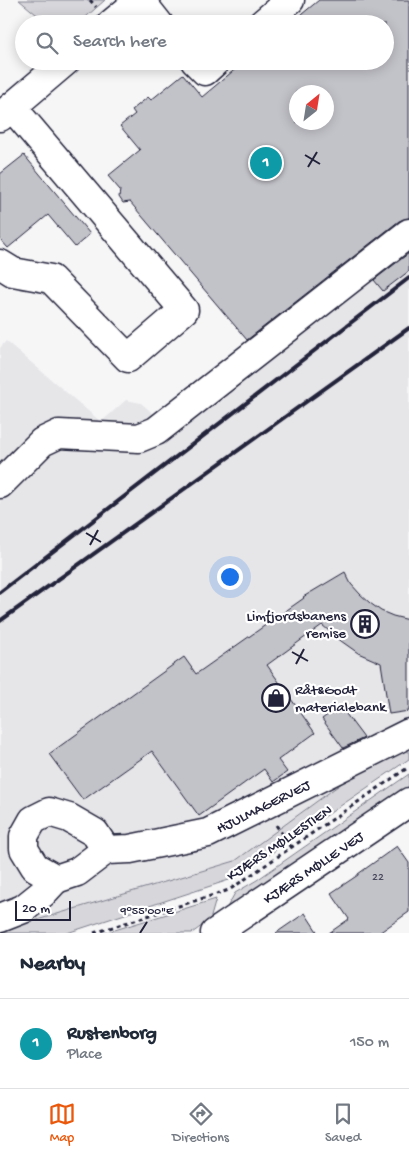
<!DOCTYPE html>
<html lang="en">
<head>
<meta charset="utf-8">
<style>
  body { margin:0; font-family:"Gochi Hand",sans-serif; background:#f2f2f3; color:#1f2937 }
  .compass { position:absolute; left:289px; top:85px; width:45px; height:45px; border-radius:50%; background:#fff; box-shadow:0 2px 12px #0003; rotate:30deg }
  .scale { position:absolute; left:15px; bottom:12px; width:56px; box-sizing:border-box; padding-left:5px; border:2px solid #22223b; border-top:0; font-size:14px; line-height:18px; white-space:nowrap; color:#22223b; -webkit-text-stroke:4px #fff; paint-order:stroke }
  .you { position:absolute; left:229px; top:576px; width:18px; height:18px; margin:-12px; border:4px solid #fff; border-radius:50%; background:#1a73e8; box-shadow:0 0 0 8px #1a73e833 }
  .badge { display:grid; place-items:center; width:32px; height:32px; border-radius:50%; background:#ea580c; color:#fff; font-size:16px; font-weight:700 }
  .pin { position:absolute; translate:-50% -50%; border:2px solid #fff; box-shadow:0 1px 5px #0006 }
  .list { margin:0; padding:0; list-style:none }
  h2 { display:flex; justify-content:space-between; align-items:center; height:65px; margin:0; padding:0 20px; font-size:21px }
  h2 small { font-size:16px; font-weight:400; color:#747a83 }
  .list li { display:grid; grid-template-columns:32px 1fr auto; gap:15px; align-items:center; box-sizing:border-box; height:90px; padding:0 20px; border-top:1px solid #e0e1e3 }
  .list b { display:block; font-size:19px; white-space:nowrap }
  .list p { margin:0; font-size:16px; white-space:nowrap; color:#747a83 }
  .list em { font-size:16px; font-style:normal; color:#747a83 }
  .icon { flex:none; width:28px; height:28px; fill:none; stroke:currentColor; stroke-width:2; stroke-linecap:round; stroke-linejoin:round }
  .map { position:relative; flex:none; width:409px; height:933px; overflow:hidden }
  .search { position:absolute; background:#fff; box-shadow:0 2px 12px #0003; left:15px; right:15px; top:15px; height:55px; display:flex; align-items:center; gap:12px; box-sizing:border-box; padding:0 18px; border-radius:28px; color:#747a83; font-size:19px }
  .sheet { height:155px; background:#fff }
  nav { display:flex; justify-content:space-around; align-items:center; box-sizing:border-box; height:70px; border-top:1px solid #e0e1e3; background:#fff; font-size:14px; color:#747a83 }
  nav a { display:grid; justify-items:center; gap:2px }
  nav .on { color:#ea580c }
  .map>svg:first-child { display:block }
  .built { fill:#e6e6e9 }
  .green { fill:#d7d7db; stroke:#7c7c8b }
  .building { fill:#c2c2c9; stroke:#22223b; fill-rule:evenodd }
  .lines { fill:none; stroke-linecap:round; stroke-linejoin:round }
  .minor-casing { stroke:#22223b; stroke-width:31 }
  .path { stroke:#22223b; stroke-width:3; stroke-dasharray:4 4; stroke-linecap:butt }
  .minor { stroke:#fff; stroke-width:28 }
  .rail { stroke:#22223b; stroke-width:4 }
  .ticks { fill:none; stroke:#22223b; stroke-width:2 }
  .labels { text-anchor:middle; stroke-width:4.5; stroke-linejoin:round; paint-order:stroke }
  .number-label { font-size:12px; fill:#4a4a5e }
  .poi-label { font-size:15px; fill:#22223b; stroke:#fff; text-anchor:end }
  .street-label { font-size:15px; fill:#22223b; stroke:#fff }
  .ticks-label { font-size:12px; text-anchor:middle; fill:#22223b; stroke:#fff; stroke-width:4.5; stroke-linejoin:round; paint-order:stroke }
</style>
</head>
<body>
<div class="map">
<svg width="409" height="933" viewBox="0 0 409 933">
  <rect width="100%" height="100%" fill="#f6f6f7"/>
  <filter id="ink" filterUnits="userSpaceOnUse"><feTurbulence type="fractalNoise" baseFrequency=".02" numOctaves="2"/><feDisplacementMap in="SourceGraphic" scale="10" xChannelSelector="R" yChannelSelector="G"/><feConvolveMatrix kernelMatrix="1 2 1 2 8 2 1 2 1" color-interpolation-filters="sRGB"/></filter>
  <g filter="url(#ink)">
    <path class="built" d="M409,209v531l-45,27 -129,94 -235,70v-583l6,-7 95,81 25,-22 15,3 16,14z"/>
    <path class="green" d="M19,0h86l-27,24h-30z
      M409,740v19l-174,119 -168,55h-67v-2l235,-70 129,-94z
      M409,774v13l-189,133 15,-27 22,-13z
      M216,899l-6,21 -18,13h-87z"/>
    <path class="building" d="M319,0h90v218l-10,3 -152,119 -117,-138 -7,1 -4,-6 1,-7 -12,-14 32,-26 -20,-24 15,-12 -3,-4 16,-13 3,3 32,-26 19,23 43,-36h140v-37h-95zM296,92h30v30h-30z
      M24,155l66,79 -15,13 -27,-32 -40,33 -8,-9v-65z
      M409,253v18l-26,20 -9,-11z
      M345,572l6,12 9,10 10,9 11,8 12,5 16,4v91l-20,3 -8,-51 -23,-10 -17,-12 -19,-16 -55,40 48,68 -37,27 9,12 -14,10 -9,-13 -65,47 -47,-65 -69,49 -34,-46 135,-97 12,17 108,-76 -1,-1z
      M340,706l24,32 -21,10 -21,-29z
      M397,846l12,17v49l-30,21h-50l20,-14 -18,-26 27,-18v-1z
      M305,913l13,20h-42z"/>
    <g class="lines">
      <defs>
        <g id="minor">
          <path d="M111,24l29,-24 19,24"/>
          <path d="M262,24l28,-24"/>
          <path d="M195,61l10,10 11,-10"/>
          <path d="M0,117l66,-56"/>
          <path d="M0,264l13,8 38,7 77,79 56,-48 -172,-203"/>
          <path d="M0,484l42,-42 17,-8 80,4 17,-7 253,-198"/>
          <path id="s1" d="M106,850l-11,-17 -26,-15 -20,-6 -16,8 -9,16v13l11,18 21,12 21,-7 29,-22 24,-1 78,-16 201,-100"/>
          <path d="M0,918l23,-9 20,-16 13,-14"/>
          <path id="s2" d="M215,933l194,-131"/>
        </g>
      </defs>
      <use href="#minor" class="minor-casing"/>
      <path class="path" d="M90,0l6,7
        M276,825l16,23
        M94,933l135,-43 180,-123"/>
      <use href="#minor" class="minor"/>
      <path class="rail" d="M0,592l409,-314
        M0,621l409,-293"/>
    </g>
  </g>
  <path class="ticks" d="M305,155l15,9M308,167l9,-15M86,533l15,9M90,545l8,-15M292,652l16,9M296,664l8,-15M140,933l7,-11"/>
  <defs>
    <symbol id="building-ring" viewBox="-11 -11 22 22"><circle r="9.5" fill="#fff" stroke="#22223b" stroke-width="1.5"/><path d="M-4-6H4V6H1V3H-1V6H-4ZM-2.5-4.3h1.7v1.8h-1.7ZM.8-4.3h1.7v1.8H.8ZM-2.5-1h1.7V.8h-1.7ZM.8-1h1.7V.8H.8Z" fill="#22223b"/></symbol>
    <symbol id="shop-ring" viewBox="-11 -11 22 22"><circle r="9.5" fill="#fff" stroke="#22223b" stroke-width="1.5"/><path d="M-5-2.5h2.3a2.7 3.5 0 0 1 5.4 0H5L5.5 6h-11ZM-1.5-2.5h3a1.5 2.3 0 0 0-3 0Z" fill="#22223b"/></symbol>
  </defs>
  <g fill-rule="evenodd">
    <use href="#building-ring" x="349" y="608" width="32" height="32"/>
    <use href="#shop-ring" x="260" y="682" width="32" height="32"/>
  </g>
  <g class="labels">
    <g class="number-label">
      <text x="378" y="880">22</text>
    </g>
    <g class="poi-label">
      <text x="346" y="620">Limfjordsbanens<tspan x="346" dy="17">remise</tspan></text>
      <text x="295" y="694" text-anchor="start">Råt&amp;Godt<tspan x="295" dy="17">materialebank</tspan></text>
    </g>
    <g class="street-label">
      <text dy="5" stroke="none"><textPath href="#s1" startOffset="389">HJULMAGERVEJ</textPath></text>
      <text transform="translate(279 842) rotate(-34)" y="5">KJÆRS MØLLESTIEN</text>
      <text dy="5" stroke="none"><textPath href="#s2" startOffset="118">KJÆRS MØLLE VEJ</textPath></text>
    </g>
  </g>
  <g class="ticks-label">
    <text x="147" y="914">9°55'00"E</text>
  </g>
</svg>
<svg class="compass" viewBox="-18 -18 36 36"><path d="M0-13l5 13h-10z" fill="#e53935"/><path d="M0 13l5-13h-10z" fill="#747a83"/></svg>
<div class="scale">20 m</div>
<div class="you"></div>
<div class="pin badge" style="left:266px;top:163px;background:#0f9aa8">1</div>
<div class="search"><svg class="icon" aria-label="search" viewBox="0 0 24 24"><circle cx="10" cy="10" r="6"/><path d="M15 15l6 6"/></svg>Search here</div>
</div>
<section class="sheet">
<h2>Nearby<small></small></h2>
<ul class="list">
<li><span class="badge" style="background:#0f9aa8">1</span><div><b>Rustenborg</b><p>Place</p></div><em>150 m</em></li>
</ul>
</section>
<nav>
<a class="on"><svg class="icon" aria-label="map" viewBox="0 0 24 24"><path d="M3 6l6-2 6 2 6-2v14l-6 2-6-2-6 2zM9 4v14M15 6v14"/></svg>Map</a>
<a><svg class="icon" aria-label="directions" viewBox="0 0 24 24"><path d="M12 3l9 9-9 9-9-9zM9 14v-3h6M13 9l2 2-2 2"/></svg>Directions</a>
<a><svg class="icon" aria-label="saved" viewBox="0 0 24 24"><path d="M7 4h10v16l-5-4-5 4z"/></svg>Saved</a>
</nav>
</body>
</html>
